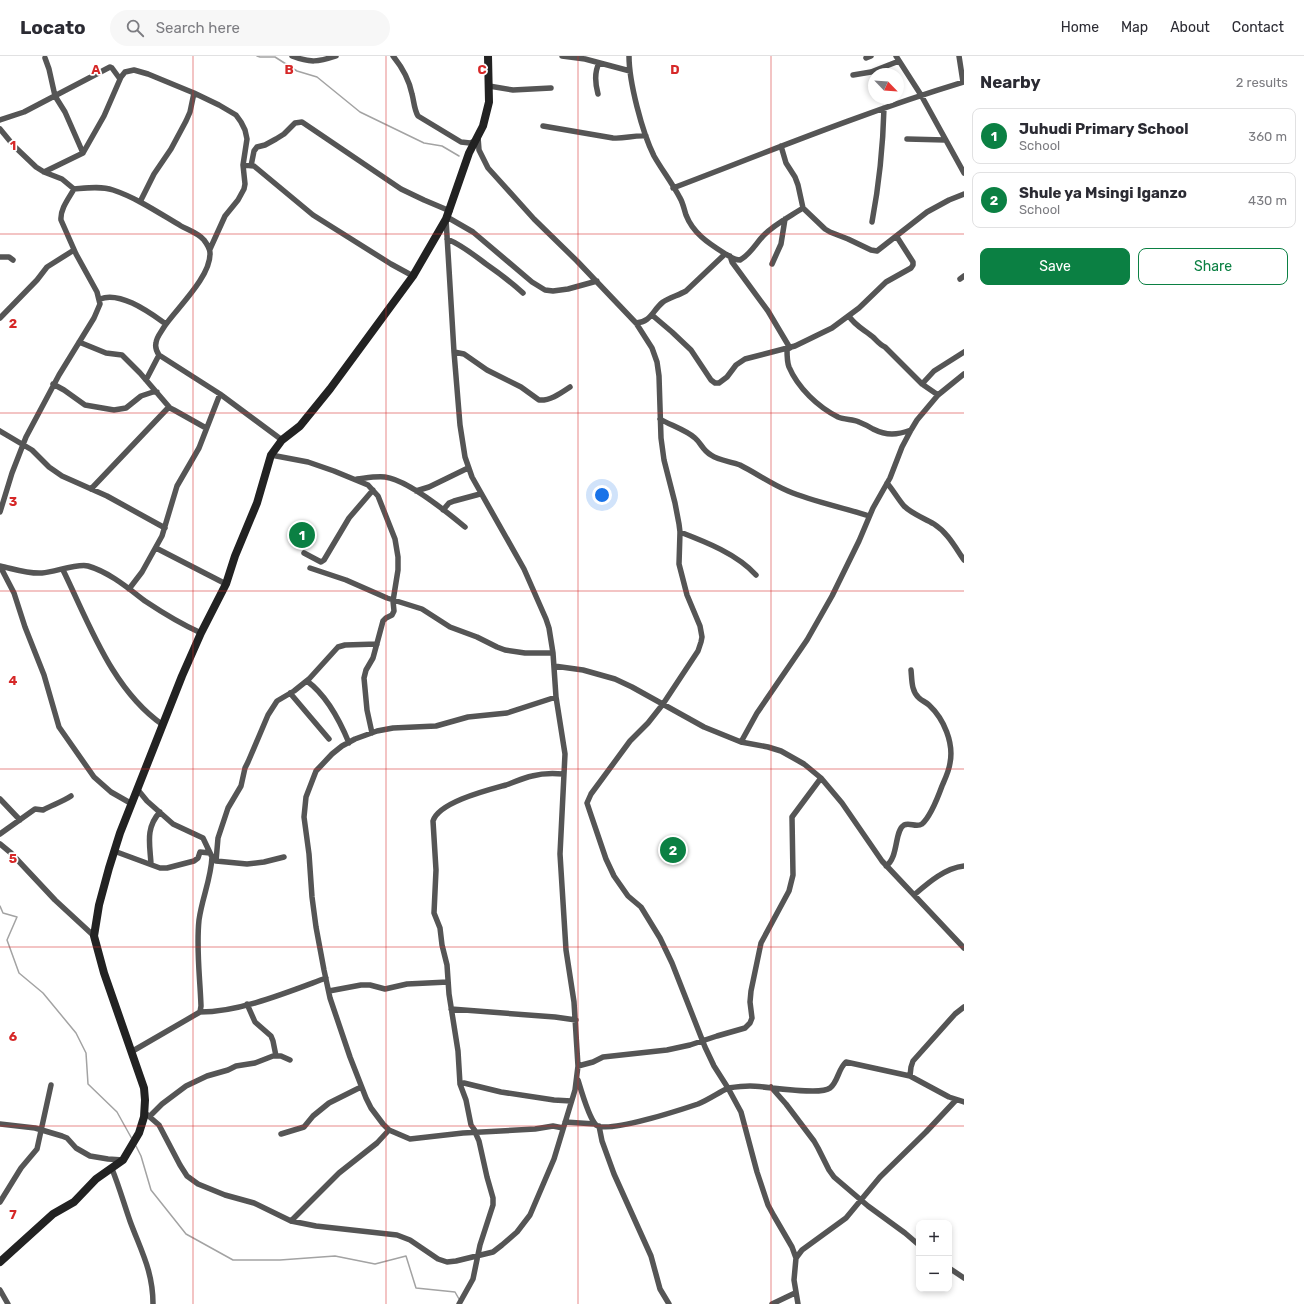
<!DOCTYPE html>
<html lang="en">
<head>
<meta charset="utf-8">
<style>
  body { margin:0; font-family:Rubik,sans-serif; background:#f7f7f7; color:#2b2b33 }
  .controls { position:absolute; right:12px; bottom:12px; display:grid; overflow:hidden; border-radius:8px; box-shadow:0 2px 6px #0003 }
  .controls button { width:36px; height:36px; display:grid; place-items:center; padding:0; border:0; border-bottom:1px solid #e1e1e2; background:#fff; color:#2b2b33; font:20px sans-serif }
  .compass { position:absolute; left:868px; top:12px; width:36px; height:36px; border-radius:50%; background:#fff; box-shadow:0 2px 6px #0003; rotate:115deg }
  .you { position:absolute; left:602px; top:439px; width:14px; height:14px; margin:-10px; border:3px solid #fff; border-radius:50%; background:#1a73e8; box-shadow:0 0 0 6px #1a73e833 }
  .badge { display:grid; place-items:center; width:26px; height:26px; border-radius:50%; background:#0b8043; color:#fff; font-size:13px; font-weight:700 }
  .pin { position:absolute; translate:-50% -50%; border:2px solid #fff; box-shadow:0 1px 4px #0006 }
  .list { margin:0; padding:0; list-style:none }
  h2 { display:flex; justify-content:space-between; align-items:center; height:52px; margin:0; padding:0 16px; font-size:17px }
  h2 small { font-size:13px; font-weight:400; color:#7c7c81 }
  .list li { display:grid; grid-template-columns:26px 1fr auto; gap:12px; align-items:center; box-sizing:border-box; height:56px; margin:0 8px 8px; padding:0 8px; border:1px solid #e1e1e2; border-radius:8px }
  .list b { display:block; font-size:15px; white-space:nowrap }
  .list p { margin:0; font-size:13px; white-space:nowrap; color:#7c7c81 }
  .list em { font-size:13px; font-style:normal; color:#7c7c81 }
  .actions { display:flex; gap:8px; padding:12px 16px }
  .actions a { flex:1; padding:9px 0; border:1px solid #0b8043; border-radius:8px; text-align:center; font-size:14px; color:#0b8043 }
  .actions .main { background:#0b8043; color:#fff }
  .icon { flex:none; width:22px; height:22px; fill:none; stroke:currentColor; stroke-width:2; stroke-linecap:round; stroke-linejoin:round }
  .map { position:relative; flex:none; width:964px; height:1248px; overflow:hidden }
  header { display:flex; align-items:center; gap:24px; box-sizing:border-box; height:56px; padding:0 20px; background:#fff; border-bottom:1px solid #e1e1e2 }
  header strong { font-size:19px }
  nav { display:flex; gap:22px; margin-inline-start:auto; font-size:14px }
  .search { width:280px; height:36px; background:#f7f7f7; display:flex; align-items:center; gap:10px; box-sizing:border-box; padding:0 14px; border-radius:22px; color:#7c7c81; font-size:15px }
  main { display:flex }
  aside { flex:1; background:#fff }
  .map>svg:first-child { display:block }
  .lines { fill:none; stroke-linecap:round; stroke-linejoin:round }
  .stream { stroke:#a3a3a3; stroke-width:1.5 }
  .street { stroke:#555; stroke-width:5.5 }
  .secondary { stroke:#222; stroke-width:8 }
  .grid { fill:none; stroke:#d62828; stroke-width:1; stroke-opacity:0.55 }
  .grid-label { font-size:13px; text-anchor:middle; font-weight:bold; fill:#d62828; stroke:#fff; stroke-width:3.5; stroke-linejoin:round; paint-order:stroke }
</style>
</head>
<body>
<header>
<strong>Locato</strong>
<div class="search"><svg class="icon" aria-label="search" viewBox="0 0 24 24"><circle cx="10" cy="10" r="6"/><path d="M15 15l6 6"/></svg>Search here</div>
<nav><a>Home</a><a>Map</a><a>About</a><a>Contact</a></nav>
</header>
<main>
<div class="map">
<svg width="964" height="1248" viewBox="0 0 964 1248">
  <rect width="100%" height="100%" fill="#fff"/>
  <g class="lines">
    <path class="stream" d="M257,0l3,1h15l22,14 20,6 43,35 64,31 18,3 17,10
      M0,850l3,7 14,4 -10,23 12,33 24,20 33,40 10,20 2,31 29,28 15,27
      M136,1090l5,10 10,34 35,44 47,26h47l55,-4 40,8 31,-8 10,32 39,4 4,7"/>
    <path class="street" d="M292,0c18,7 26,6 44,0
      M393,0c9,11 16,23 19,38 2,7 2,15 6,22l43,26 9,1 5,-2
      M562,0l23,3 45,12
      M629,0c0,26 13,76 25,100 8,14 18,27 26,42 3,5 4,11 6,17 7,18 22,28 38,38 5,3 10,7 16,7 11,-6 16,-17 24,-25 11,-11 25,-18 39,-27
      M896,0l25,39 43,78
      M959,0l4,26
      M45,2l4,11 6,27 10,16 18,41
      M866,2l5,-2
      M853,19l18,-3 28,-11
      M489,30l24,4 38,-2
      M598,38c-3,-11 -4,-21 1,-31
      M0,64l24,-8 86,-45 2,1 8,11
      M543,70l70,12c11,1 21,-3 33,-2
      M0,73l14,17 22,21 8,5 18,7 12,10c13,-1 27,-3 39,1 24,8 46,23 68,36 7,4 17,7 23,14 3,4 6,8 6,13 1,24 -34,56 -46,74 -3,5 -8,11 -8,16 -1,4 1,9 3,12l61,39 62,46
      M478,81l1,13 9,18 46,51 43,42 59,62 16,25 5,14 2,14 2,62 3,22 11,43 4,21 1,8 -1,32 8,31 13,31 2,11 -1,5 -3,9 -35,53 -15,19 -18,18 -39,53 -4,9 3,9 16,47 8,17 14,20 13,11 19,31 12,25 33,84 9,19 14,22c7,-1 14,-2 22,-2 15,0 70,10 80,2 8,-6 8,-19 16,-26l64,14 39,21 15,5
      M907,83l38,1
      M781,90l5,17 9,14 3,8 5,23 22,21 5,3 18,7 23,11 6,1 50,-39 22,-12 15,-6
      M243,109l11,1 59,49 78,49 22,12
      M251,110l3,-15 3,-4 8,-2 11,-6 8,-5 11,-11 7,-1 99,67 23,11 26,11
      M44,116l39,-19 21,-37 17,-39 4,-5 9,-2 14,4 46,19 25,12 17,10 5,7 4,8 2,9 -4,26 2,19 -1,5 -6,11 -13,16 -15,33
      M673,132c97,-37 192,-76 291,-106
      M140,146l14,-28 17,-25 15,-28 4,-9 4,-19
      M447,161l26,15 59,50 13,8 8,1 15,-2 29,-8
      M872,166c7,-37 11,-76 12,-114
      M447,183c15,6 27,16 39,25 13,9 25,18 37,29
      M730,200l2,6 36,49 22,37
      M0,201h9l4,3
      M772,208l9,-20 4,-25
      M960,223l4,-3
      M99,242l1,1c21,-8 50,14 66,25
      M652,259l20,17 19,18 20,30 4,3h4l8,-6 9,-12 9,-6 50,-13 37,-18 27,-20 27,-26 25,-14 2,-3v-3l-16,-25
      M849,260c6,10 16,14 24,21 4,4 7,8 12,10l37,37 16,11
      M0,262l37,-38 10,-13 27,-17
      M636,267c15,-1 16,-12 27,-21 6,-4 16,-7 23,-11l39,-37
      M79,286l27,11 16,2 18,18 30,35
      M787,293c0,6 0,13 2,18 9,21 29,40 49,50 7,3 15,2 21,5 5,2 9,4 14,7 14,7 24,6 38,1
      M454,296l10,2 23,16 34,17 18,13c11,1 22,-7 31,-13
      M146,324l13,-25
      M53,328l11,6 21,15 29,5 12,-2 15,-12 12,-4h4
      M922,328l12,-13 30,-19
      M660,363c10,6 26,11 35,19 6,5 8,13 16,17 9,6 19,6 29,10 16,8 31,19 48,26 26,11 54,16 81,25
      M0,375l32,19 17,17 13,9 45,20 58,32
      M271,399l37,7 26,9 34,14 10,11 17,43 3,18v13l-5,31 1,10 -2,4 -6,3 -3,3 -10,37 -7,12 -2,8 3,32 5,23
      M357,423c9,-1 19,-3 28,-2 23,3 62,35 80,50
      M887,427c6,7 11,16 17,23 8,8 20,12 30,18 14,9 21,23 30,36
      M91,433l76,-80 3,-1 4,2 32,18
      M416,435l13,-4 39,-19
      M443,454l6,-7 5,-2 26,-7
      M0,456l12,-39 14,-36 33,-62 35,-57 6,-14 -3,-12 -21,-38 -15,-34c-1,-11 8,-22 13,-31
      M680,476c26,10 57,22 76,43
      M156,492l70,36
      M304,497l17,9 3,-2 25,-42 24,-28
      M0,510l14,27 11,34 19,48 15,52 35,50 17,15 21,12
      M0,510c14,3 28,8 42,7 13,-1 36,-10 46,-7 21,6 40,22 57,35 18,12 36,23 56,32
      M310,512l36,12 41,18 35,11 28,18 27,10 20,10 8,3 20,3h28
      M63,514c26,53 49,120 100,155
      M129,533l13,-17 20,-36 15,-50 22,-38 21,-54
      M554,610l29,4 32,9 17,8 72,40 37,15 27,5 13,4 23,13 17,14 21,25 40,58 82,87
      M307,625c19,14 33,40 42,62
      M290,637l39,46
      M556,641l-49,16 -39,4 -32,9 -43,2 -16,3 -22,8 -13,7 -10,8 -16,17 -10,26 -2,20 5,37 3,43 4,30 8,43 6,28 20,59 16,41 5,10 12,16 6,6 21,9 53,-6 72,-4 18,-3 10,2
      M741,686l16,-29 50,-73 25,-44 27,-55 14,-33 17,-30 12,-31 9,-17 6,-10 21,-25 26,-21
      M138,734l9,11 26,23 30,14 9,19 4,4 31,3 17,-2 20,-5
      M0,743l20,21
      M0,778l35,-25 8,1c9,-5 19,-8 28,-14
      M0,788l11,9 44,47 39,36
      M114,795l46,17h7l27,-7 4,-3 2,-6 10,1
      M216,805l2,-23 10,-30 13,-22 4,-18 3,-6 20,-47 9,-14 17,-10 15,-12 29,-32 7,-2 32,-1
      M151,808c-1,-19 -6,-36 9,-52
      M886,810c13,-9 8,-35 18,-41 6,-3 12,3 18,-1 9,-8 16,-27 20,-38 3,-7 7,-15 8,-23 4,-20 -6,-44 -21,-58 -3,-3 -7,-4 -10,-7 -8,-7 -7,-19 -8,-28
      M914,839c14,-12 31,-27 50,-29
      M329,935l32,-6h9l15,4 22,-5 41,-2
      M247,948l8,18 16,14 2,5 3,15
      M451,953l104,8 21,3
      M200,956c40,0 88,-20 126,-34
      M131,996l69,-40 1,-6c-1,-29 -5,-57 -2,-86 3,-22 12,-41 13,-63
      M578,1010l15,-4 10,-5 64,-7 23,-5 27,-9 28,-8 5,-5 2,-5 -2,-16 1,-11 10,-48 28,-52 4,-16 -1,-58 29,-39
      M910,1020l1,-9 2,-6 42,-47 9,-7
      M578,1024c3,10 11,38 18,45 12,9 87,-16 102,-21 10,-4 20,-11 30,-16l13,24 16,60 11,33 6,11 18,31 4,11 -2,22 4,24
      M460,1028l4,-1 37,9 53,8 17,1
      M771,1031l15,17 28,37 4,7 11,22 5,7 34,29 37,27 14,12
      M144,1056l15,13 21,40 7,11 11,8 27,11 29,8 37,18 25,5 81,9 13,5 28,19 9,3 9,-1 37,-9 9,-7 15,-13 13,-17 24,-56 21,-69 3,-24 -4,-64 -8,-52 -6,-96 5,-100 -9,-57 -3,-44 -4,-25 -3,-9 -22,-50 -52,-92 -7,-20 -5,-32 -6,-73 -8,-133
      M150,1060l12,-12 24,-18 21,-10 21,-6 8,-4 19,-3 18,-7h8l9,4
      M565,1066l30,2
      M0,1068l35,4 27,8 5,2 9,10 14,8 18,3 15,1
      M599,1070l3,15 12,33 37,82 9,33 9,15
      M476,1076l-5,-7 -5,-25 -6,-16 -2,-33 -9,-57 -2,-29 -5,-20 -2,-17 -6,-15 2,-43 -3,-49c6,-19 55,-31 73,-36 9,-3 17,-7 26,-9 11,-3 21,-3 31,-2
      M281,1078l23,-7 9,-11 16,-13 32,-16
      M112,1113c7,17 12,35 18,52 11,30 23,50 23,83
      M0,1146l21,-34 16,-19 14,-64
      M291,1165l48,-48 38,-30 12,-13
      M796,1202l6,-8 44,-32 34,-41 46,-45 30,-32
      M949,1212l15,10
      M0,1234l8,14
      M459,1248l14,-25 7,-34 13,-40v-7l-6,-21 -8,-36 -4,-9
      M772,1248l23,-11"/>
    <path class="secondary" d="M0,1206l53,-48 21,-12 22,-23 27,-19 16,-27 5,-16 1,-17 -1,-12 -40,-115 -10,-37 5,-31 10,-37 11,-35 62,-157 19,-43 25,-49 9,-28 22,-53 14,-48 11,-15 18,-14 30,-37 83,-113 33,-57 23,-66 14,-27 6,-24 -1,-46"/>
  </g>
  <path class="grid" d="M193,0v1248M386,0v1248M578,0v1248M771,0v1248M0,178h964M0,357h964M0,535h964M0,713h964M0,891h964M0,1070h964"/>
  <g class="grid-label">
    <text x="96" y="18">A</text>
    <text x="289" y="18">B</text>
    <text x="482" y="18">C</text>
    <text x="675" y="18">D</text>
    <text x="13" y="94">1</text>
    <text x="13" y="272">2</text>
    <text x="13" y="450">3</text>
    <text x="13" y="629">4</text>
    <text x="13" y="807">5</text>
    <text x="13" y="985">6</text>
    <text x="13" y="1163">7</text>
  </g>
</svg>
<div class="controls">
<button>+</button>
<button>−</button>
</div>
<svg class="compass" viewBox="-18 -18 36 36"><path d="M0-13l5 13h-10z" fill="#e53935"/><path d="M0 13l5-13h-10z" fill="#7c7c81"/></svg>
<div class="you"></div>
<div class="pin badge" style="left:302px;top:479px">1</div>
<div class="pin badge" style="left:673px;top:794px">2</div>
</div>
<aside>
<h2>Nearby<small>2 results</small></h2>
<ul class="list">
<li><span class="badge">1</span><div><b>Juhudi Primary School</b><p>School</p></div><em>360 m</em></li>
<li><span class="badge">2</span><div><b>Shule ya Msingi Iganzo</b><p>School</p></div><em>430 m</em></li>
</ul>
<div class="actions"><a class="main">Save</a><a>Share</a></div>
</aside>
</main>
</body>
</html>
